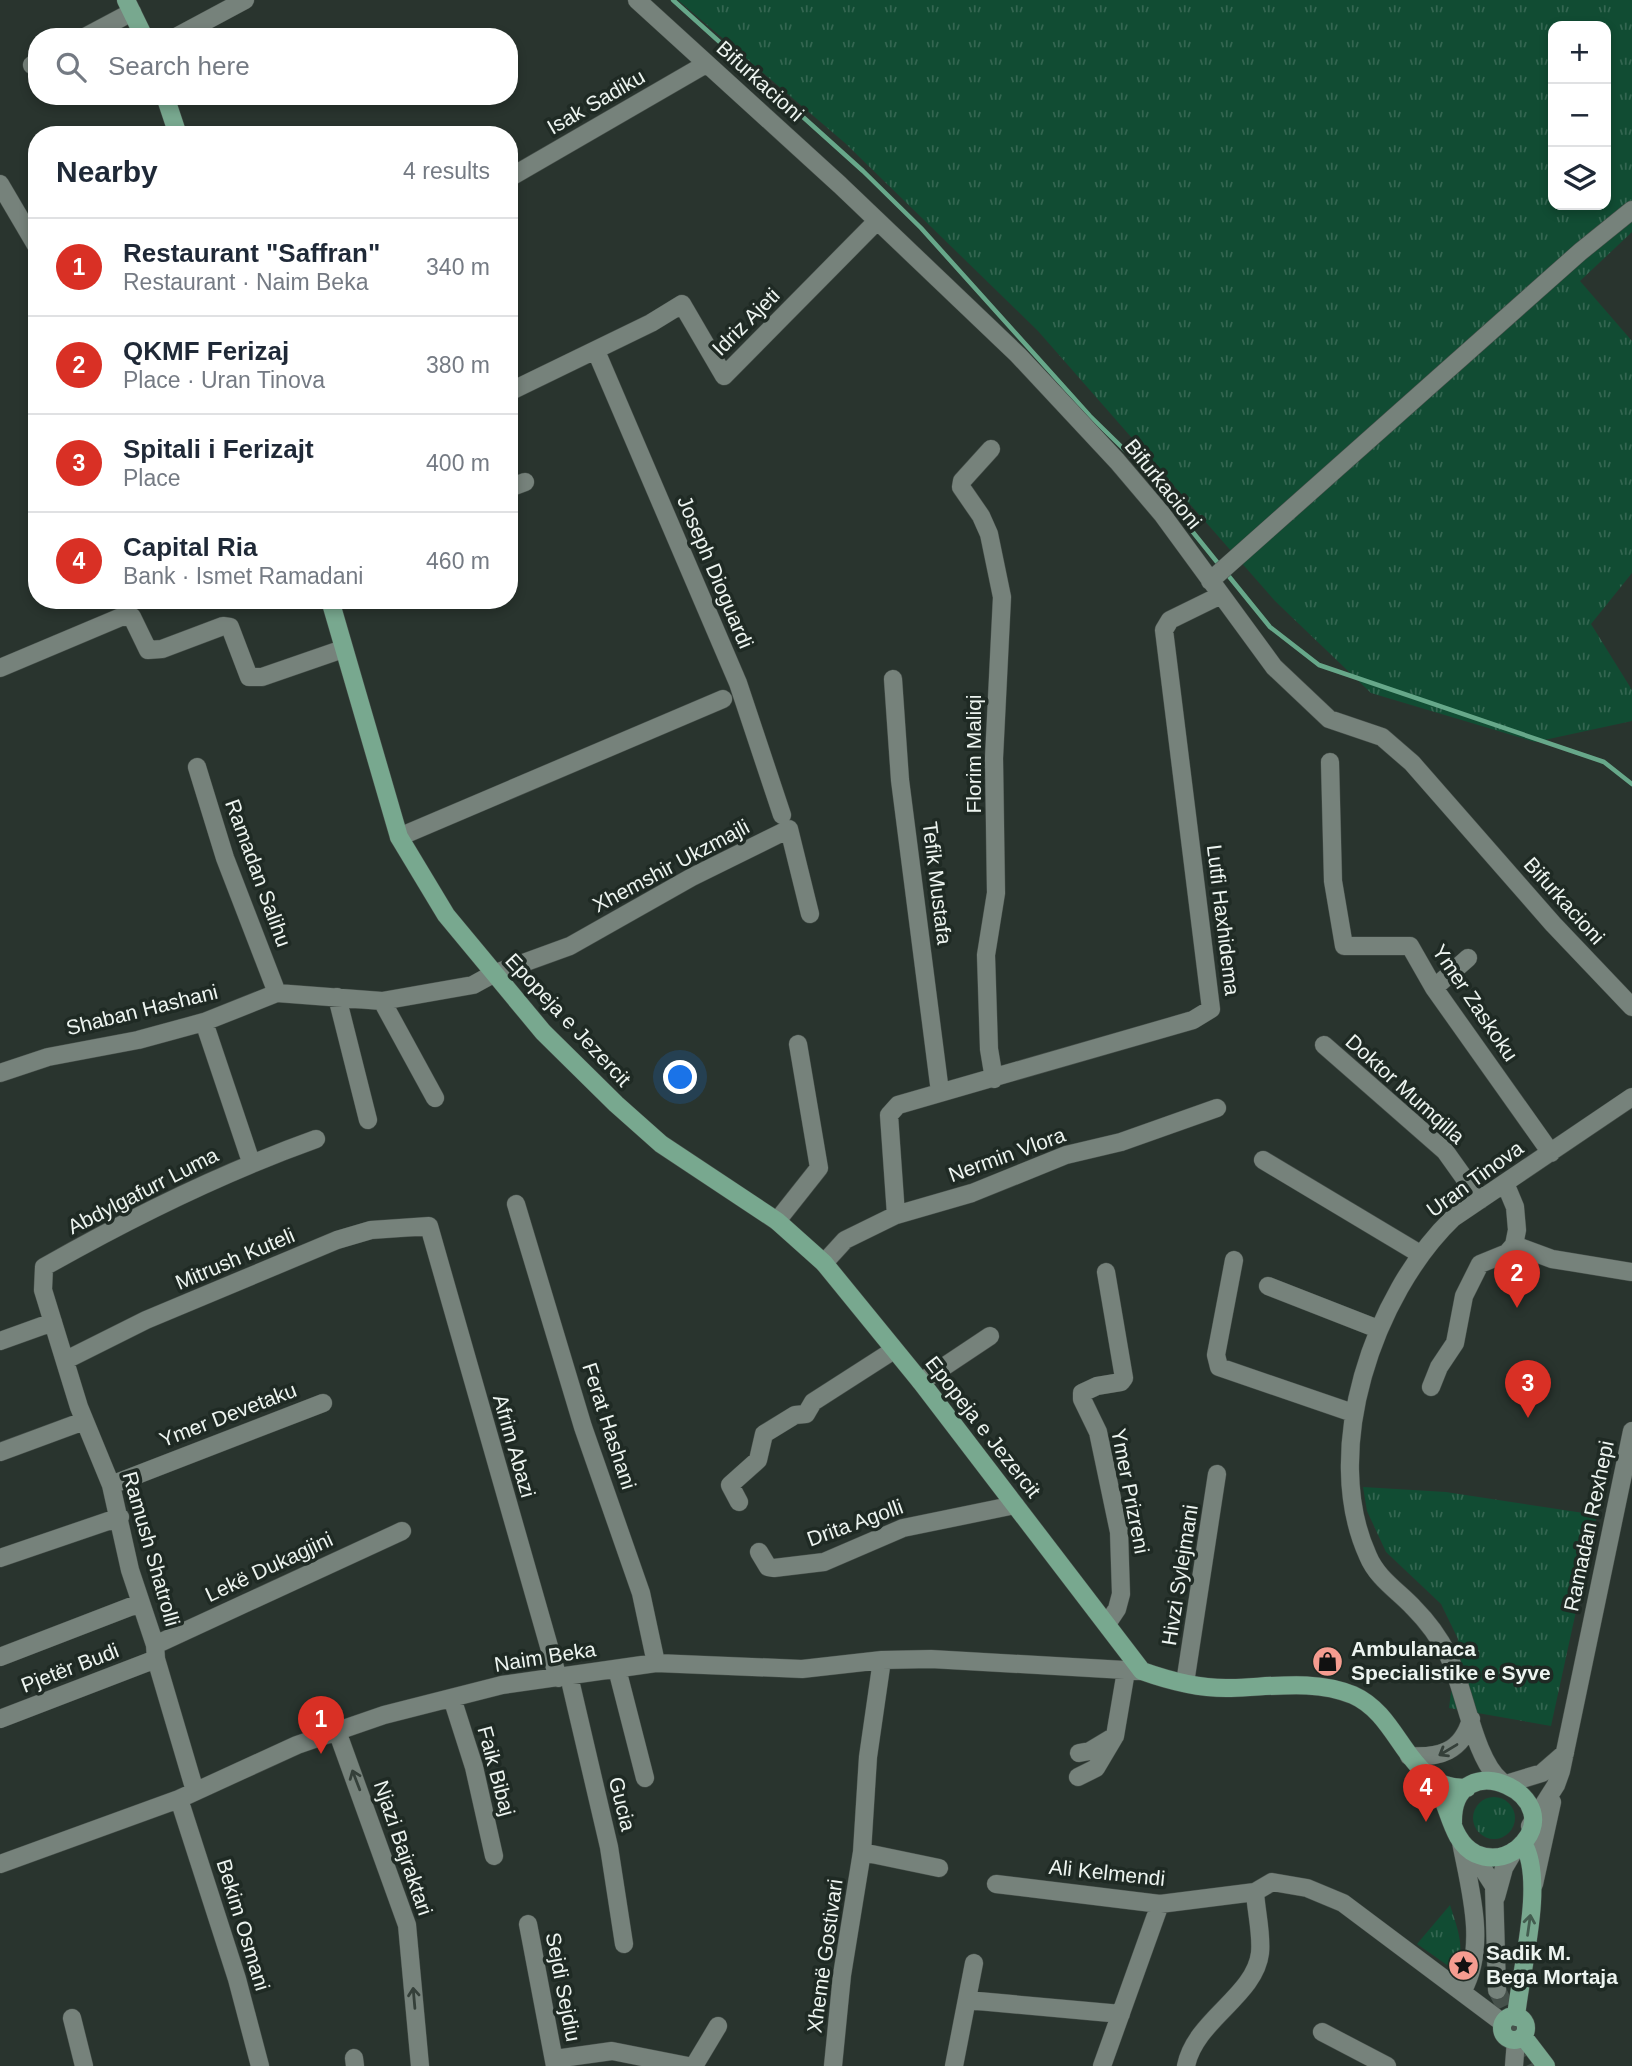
<!DOCTYPE html>
<html lang="en">
<head>
<meta charset="utf-8">
<style>
  body { margin:0; font-family:Arial,sans-serif; background:#f2f2f3; color:#1f2937 }
  .controls { position:absolute; right:21px; top:21px; display:grid; overflow:hidden; border-radius:14px; box-shadow:0 4px 10px #0003 }
  .controls button { width:63px; height:63px; display:grid; place-items:center; padding:0; border:0; border-bottom:2px solid #e0e1e3; background:#fff; color:#1f2937; font:35px sans-serif }
  .you { position:absolute; left:681px; top:1078px; width:24px; height:24px; margin:-18px; border:5px solid #fff; border-radius:50%; background:#1a73e8; box-shadow:0 0 0 10px #1a73e833 }
  .badge { display:grid; place-items:center; width:46px; height:46px; border-radius:50%; background:#d93025; color:#fff; font-size:23px; font-weight:700 }
  .pin { position:absolute; translate:-50% -58px; filter:drop-shadow(0 2px 4px #0008) }
  .pin::after { content:''; position:absolute; top:37px; width:24px; height:21px; background:inherit; clip-path:polygon(0 0,100% 0,50% 100%) }
  .list { margin:0; padding:0; list-style:none }
  h2 { display:flex; justify-content:space-between; align-items:center; height:91px; margin:0; padding:0 28px; font-size:30px }
  h2 small { font-size:23px; font-weight:400; color:#747a83 }
  .list li { display:grid; grid-template-columns:46px 1fr auto; gap:21px; align-items:center; box-sizing:border-box; height:98px; padding:0 28px; border-top:2px solid #e0e1e3 }
  .list b { display:block; font-size:26px; white-space:nowrap }
  .list p { margin:0; font-size:23px; white-space:nowrap; color:#747a83 }
  .list em { font-size:23px; font-style:normal; color:#747a83 }
  .icon { flex:none; width:38px; height:38px; fill:none; stroke:currentColor; stroke-width:2; stroke-linecap:round; stroke-linejoin:round }
  .map { position:relative; flex:none; width:1632px; height:2066px; overflow:hidden }
  .search { position:absolute; background:#fff; box-shadow:0 4px 10px #0003; left:28px; top:28px; width:490px; height:77px; display:flex; align-items:center; gap:18px; box-sizing:border-box; padding:0 24px; border-radius:28px; color:#747a83; font-size:26px }
  .panel { position:absolute; background:#fff; box-shadow:0 4px 10px #0003; left:28px; top:126px; width:490px; height:483px; border-radius:28px }
  .map>svg:first-child { display:block }
  .grass { fill:url(#grass-tufts); fill-rule:evenodd }
  .lines { fill:none; stroke-linecap:round; stroke-linejoin:round }
  .stream { stroke:#67a88a; stroke-width:4.5 }
  .minor-tunnel { stroke:#46514b; stroke-width:18; stroke-dasharray:18 9; stroke-linecap:butt }
  .minor-casing { stroke:#464f4a; stroke-width:19 }
  .major-casing { stroke:#464f4a; stroke-width:19 }
  .minor { stroke:#76827b; stroke-width:18 }
  .major { stroke:#78a88f; stroke-width:18 }
  .oneway { stroke:#35403a }
  .oneway2 { stroke:#435c4f }
  .labels { text-anchor:middle; stroke-width:7; stroke-linejoin:round; paint-order:stroke }
  .street-label { font-size:21px; fill:#edf4f0; stroke:#1f2a24 }
  .poi-label { font-size:21px; font-weight:bold; fill:#edf4f0; stroke:#1f2a24; text-anchor:start }
</style>
</head>
<body>
<div class="map">
<svg width="1632" height="2066" viewBox="0 0 1632 2066">
  <defs>
    <pattern id="grass-tufts" width="24" height="20" patternUnits="userSpaceOnUse" patternTransform="scale(1.75)"><rect width="24" height="20" fill="#114c33"/><path d="M3 7l-1-3M5 7V3M7 7l1-3M15 17l-1-3M17 17v-4M19 17l1-3" fill="none" stroke="#346651"/></pattern>
  </defs>
  <rect width="100%" height="100%" fill="#29342e"/>
  <path class="grass" d="M678,0h954v232l-52,49 52,60v232l-41,51 41,66v31l-97,21 -164,-49 -96,-92 -237,-270 -193,-188zM1553,26h53v179h-53z
    M1363,1487l83,5 151,23 -46,211 -102,-18 9,-69 -17,-35 -55,-52 -19,-41z
    M1473 1818a21 21 0 1 1 42 0a21 21 0 1 1-42 0Z
    M1450,1905c8,25 15,42 7,67l-40,-28z"/>
  <g class="lines">
    <path class="stream" d="M673,0l190,171 58,57 169,188 44,43 87,108
      M1227,574l43,53 49,38 285,97 28,22"/>
    <path class="minor-tunnel" d="M1497,1990l37,76"/>
    <defs>
      <path id="minor" d="M637,0l203,185 178,170 99,106 45,53 112,153 55,52 53,18 30,26 141,161 79,83
        M85,37l47,-25
        M176,37l69,-37
        M32,65l5,-3
        M509,178l197,-114
        M0,184l37,63
        M596,351l142,332 44,132
        M509,392l142,-69 31,-19 42,72 152,-154
        M991,449l-29,32 -1,6 20,29 8,18 13,63 -8,161 2,135 -10,62 3,94 5,30
        M509,488l16,-6
        M1210,581l370,-329 52,-42
        M0,668l121,-51h11l16,33 14,-1 61,-23 7,1 19,50h13l81,-28
        M893,679l7,101 40,312
        M1330,762l3,119 11,65h66l24,42 117,165
        M197,767l28,91 52,135
        M399,837l324,-138
        M1434,988l34,-30
        M337,997l31,123
        M382,1001l53,97
        M204,1022l47,140
        M1324,1045l121,106 35,49
        M0,1073l48,-16 90,-17 66,-18 73,-29 105,8 91,-16 20,-11 77,-28 122,-69 97,-48 21,85
        M1263,1160l157,94
        M516,1204l67,223 58,166 15,70
        M896,1215l-7,-100 9,-10 295,-85 18,-11 -47,-379 6,-10 49,-24
        M777,1221l42,-53 -21,-124
        M1514,1245l38,14 80,13
        M1234,1260l-18,95 3,12 134,46
        M824,1263l21,-23 51,-25 76,-22 94,-38 55,-13 96,-34
        M1106,1272l18,106 -3,4 -24,4 -15,7v6l16,33 21,100 2,62 -4,15 -10,15
        M1268,1286l110,43
        M0,1341l53,-19
        M66,1360l80,-40 191,-80 34,-10 58,-4 129,452
        M921,1382l69,-46
        M1431,1387l8,-20 16,-24 9,-47 16,-32 27,-11 7,-8 3,-15 -2,-23 -10,-24
        M0,1452l84,-31
        M111,1485l212,-82
        M739,1502l-9,-17 28,-25 6,-26 31,-19 11,-1 7,-12 81,-52
        M759,1552l9,15 6,1 50,-6 79,-34 112,-23
        M0,1558l120,-41
        M155,1645l247,-114
        M0,1657l140,-54
        M617,1669l28,109
        M569,1676l40,171 15,97
        M1185,1683l32,-209
        M452,1698l22,69 20,89
        M0,1719l156,-60
        M337,1731l70,194 13,141
        M1079,1753l11,-2 25,-15 11,-65
        M1409,1756c30,2 53,-4 62,-37
        M1078,1777l18,-9 19,-32
        M1501,1781c-27,-22 -36,-92 -53,-126 -9,-18 -21,-34 -35,-48 -15,-16 -36,-29 -45,-51 -48,-105 6,-262 85,-338l179,-121
        M1509,1783l33,-10 23,-20
        M195,1791l-39,-132 -1,-14 -25,-75 -19,-85 -32,-78 -36,-117 1,-23c88,-50 177,-94 272,-128
        M179,1799l58,180 23,87
        M1530,1826l26,-41 5,-14 71,-340
        M1461,1842c9,47 26,104 2,148
        M862,1852l77,16
        M1472,1852l22,34 3,104
        M0,1864l179,-65 118,-54 87,-30 118,-30 154,-22 146,6 80,-9 49,-1 211,12
        M996,1884l164,20 95,-12 17,-10 35,6 36,15 160,120
        M1534,1884l18,-82
        M1496,1897l8,-29 10,-17
        M528,1924l27,142
        M967,2000l154,14
        M72,2018l12,48
        M1322,2032l65,34
        M354,2058l1,8
        M555,2059l57,-8 76,15
        M694,2066l24,-40
        M833,2066l9,-91 20,-123 6,-95 14,-97
        M954,2066l20,-103
        M1102,2066l58,-162
        M1186,2066c9,-46 69,-70 74,-113 2,-19 -4,-42 -5,-61
        M1514,2066l2,-26"/>
      <path id="major" d="M126,0l18,37
        M165,96l13,39
        M330,600l69,237 47,78 97,117 73,72 45,40 116,77 47,42 97,119 221,289c28,10 60,18 89,17 40,-1 84,-9 122,7 50,22 53,95 114,93
        M1434,1782c16,22 16,60 42,72 14,6 29,4 41,-5 60,-51 -66,-110 -64,-26
        M1502 2028a12 12 0 1 1 24 0a12 12 0 1 1-24 0Z
        M1516,2017c4,-45 30,-136 7,-174
        M1523,2036l23,30"/>
    </defs>
    <use href="#minor" class="minor-casing"/>
    <use href="#major" class="major-casing"/>
    <use href="#minor" class="minor"/>
    <use href="#major" class="major"/>
  </g>
  <defs><path id="oneway-shaft" d="M-6 0H5M1.5-3L5.5 0L1.5 3" fill="none" stroke-width="1.6" stroke-linecap="round" stroke-linejoin="round" transform="scale(1.75)"/></defs>
  <g class="oneway">
    <use href="#oneway-shaft" transform="translate(1448 1750) rotate(149)"/>
    <use href="#oneway-shaft" transform="translate(356 1780) rotate(-111)"/>
    <use href="#oneway-shaft" transform="translate(414 1998) rotate(-95)"/>
  </g>
  <use class="oneway2" href="#oneway-shaft" transform="translate(1529 1925) rotate(-82)"/>
  <defs>
    <symbol id="shop-disc" viewBox="-11 -11 22 22"><circle r="9.5" fill="#f59c90" stroke="#1f2a24"/><path d="M-5-2.5h2.3a2.7 3.5 0 0 1 5.4 0H5L5.5 6h-11ZM-1.5-2.5h3a1.5 2.3 0 0 0-3 0Z" fill="#111"/></symbol>
    <symbol id="sight-disc" viewBox="-11 -11 22 22"><circle r="9.5" fill="#f59c90" stroke="#1f2a24"/><path d="M0-6L1.8-2.2L6-1.7L2.9 1.2L3.7 5.4L0 3.3L-3.7 5.4L-2.9 1.2L-6-1.7L-1.8-2.2Z" fill="#111"/></symbol>
  </defs>
  <g fill-rule="evenodd">
    <use href="#shop-disc" x="1310" y="1644" width="35" height="35"/>
    <use href="#sight-disc" x="1446" y="1948" width="35" height="35"/>
  </g>
  <g class="labels">
    <g class="street-label">
      <text transform="translate(760 81) rotate(42)" y="7">Bifurkacioni</text>
      <text transform="translate(596 102) rotate(-30)" y="7">Isak Sadiku</text>
      <text transform="translate(746 322) rotate(-45)" y="7">Idriz Ajeti</text>
      <text transform="translate(1163 484) rotate(51)" y="7">Bifurkacioni</text>
      <text transform="translate(715 572) rotate(67)" y="7">Joseph Dioguardi</text>
      <text transform="translate(974 754) rotate(-90)" y="7">Florim Maliqi</text>
      <text transform="translate(671 866) rotate(-28)" y="7">Xhemshir Ukzmajli</text>
      <text transform="translate(258 873) rotate(70)" y="7">Ramadan Salihu</text>
      <text transform="translate(937 883) rotate(83)" y="7">Tefik Mustafa</text>
      <text transform="translate(1564 901) rotate(48)" y="7">Bifurkacioni</text>
      <text transform="translate(1223 920) rotate(83)" y="7">Lutfi Haxhidema</text>
      <text transform="translate(1475 1003) rotate(56)" y="7">Ymer Zaskoku</text>
      <text transform="translate(142 1010) rotate(-14)" y="7">Shaban Hashani</text>
      <text transform="translate(568 1020) rotate(47)" y="7">Epopeja e Jezercit</text>
      <text transform="translate(1405 1089) rotate(42)" y="7">Doktor Mumqilla</text>
      <text transform="translate(1007 1155) rotate(-20)" y="7">Nermin Vlora</text>
      <text transform="translate(1475 1179) rotate(-36)" y="7">Uran Tinova</text>
      <text transform="translate(143 1191) rotate(-27)" y="7">Abdylgafurr Luma</text>
      <text transform="translate(235 1259) rotate(-23)" y="7">Mitrush Kuteli</text>
      <text transform="translate(228 1415) rotate(-21)" y="7">Ymer Devetaku</text>
      <text transform="translate(609 1426) rotate(72)" y="7">Ferat Hashani</text>
      <text transform="translate(983 1427) rotate(52)" y="7">Epopeja e Jezercit</text>
      <text transform="translate(514 1446) rotate(74)" y="7">Afrim Abazi</text>
      <text transform="translate(1130 1491) rotate(79)" y="7">Ymer Prizreni</text>
      <text transform="translate(855 1523) rotate(-20)" y="7">Drita Agolli</text>
      <text transform="translate(1589 1526) rotate(-78)" y="7">Ramadan Rexhepi</text>
      <text transform="translate(151 1549) rotate(74)" y="7">Ramush Shatrolli</text>
      <text transform="translate(269 1567) rotate(-25)" y="7">Lekë Dukagjini</text>
      <text transform="translate(1180 1575) rotate(-81)" y="7">Hivzi Sylejmani</text>
      <text transform="translate(545 1657) rotate(-9)" y="7">Naim Beka</text>
      <text transform="translate(70 1668) rotate(-21)" y="7">Pjetër Budi</text>
      <text transform="translate(496 1771) rotate(75)" y="7">Faik Bibaj</text>
      <text transform="translate(622 1804) rotate(76)" y="7">Gucia</text>
      <text transform="translate(403 1848) rotate(71)" y="7">Njazi Bajraktari</text>
      <text transform="translate(1107 1873) rotate(6)" y="7">Ali Kelmendi</text>
      <text transform="translate(243 1925) rotate(73)" y="7">Bekim Osmani</text>
      <text transform="translate(825 1956) rotate(-82)" y="7">Xhemë Gostivari</text>
      <text transform="translate(563 1987) rotate(79)" y="7">Sejdi Sejdiu</text>
    </g>
    <g class="poi-label">
      <text x="1351" y="1656">Ambulanaca<tspan x="1351" dy="24">Specialistike e Syve</tspan></text>
      <text x="1486" y="1960">Sadik M.<tspan x="1486" dy="24">Bega Mortaja</tspan></text>
    </g>
  </g>
</svg>
<div class="controls">
<button>+</button>
<button>−</button>
<button><svg class="icon" aria-label="layers" viewBox="0 0 24 24"><path d="M12 4l9 5-9 5-9-5zM3 14l9 5 9-5"/></svg></button>
</div>
<div class="you"></div>
<div class="pin badge" style="left:321px;top:1754px">1</div>
<div class="pin badge" style="left:1517px;top:1308px">2</div>
<div class="pin badge" style="left:1528px;top:1418px">3</div>
<div class="pin badge" style="left:1426px;top:1822px">4</div>
<div class="search"><svg class="icon" aria-label="search" viewBox="0 0 24 24"><circle cx="10" cy="10" r="6"/><path d="M15 15l6 6"/></svg>Search here</div>
<section class="panel">
<h2>Nearby<small>4 results</small></h2>
<ul class="list">
<li><span class="badge">1</span><div><b>Restaurant &quot;Saffran&quot;</b><p>Restaurant · Naim Beka</p></div><em>340 m</em></li>
<li><span class="badge">2</span><div><b>QKMF Ferizaj</b><p>Place · Uran Tinova</p></div><em>380 m</em></li>
<li><span class="badge">3</span><div><b>Spitali i Ferizajt</b><p>Place</p></div><em>400 m</em></li>
<li><span class="badge">4</span><div><b>Capital Ria</b><p>Bank · Ismet Ramadani</p></div><em>460 m</em></li>
</ul>
</section>
</div>
</body>
</html>
